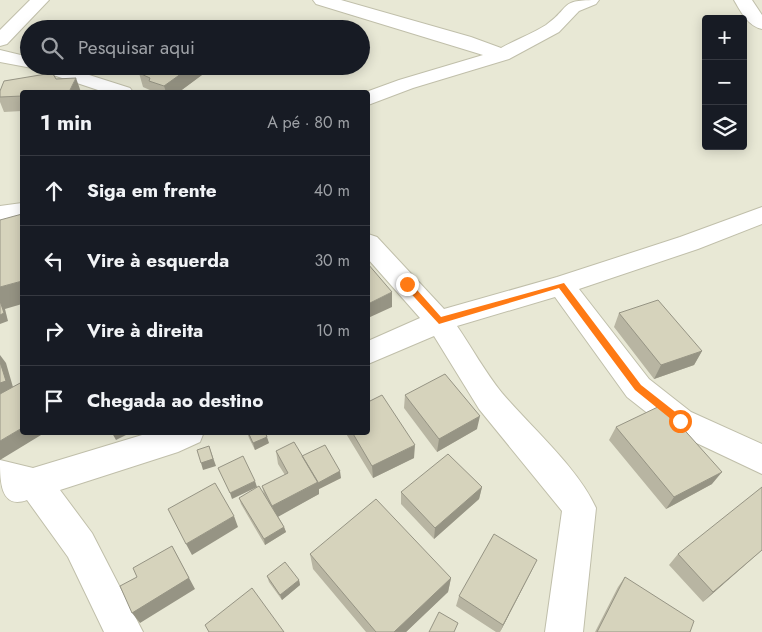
<!DOCTYPE html>
<html lang="pt">
<head>
<meta charset="utf-8">
<style>
  body { margin:0; font-family:Jost,sans-serif; background:#242831; color:#f1f3f6 }
  .controls { position:absolute; right:15px; top:15px; display:grid; overflow:hidden; border-radius:5px; box-shadow:0 2px 12px #0003 }
  .controls button { width:45px; height:45px; display:grid; place-items:center; padding:0; border:0; border-bottom:1px solid #363941; background:#171b24; color:#f1f3f6; font:25px sans-serif }
  .stop { position:absolute; width:15px; height:15px; margin:-11px; border:4px solid #ff7a14; border-radius:50%; background:#fff }
  .stop.end { background:#ff7a14; border-color:#fff; box-shadow:0 1px 5px #0008 }
  .list { margin:0; padding:0; list-style:none }
  h2 { display:flex; justify-content:space-between; align-items:center; height:65px; margin:0; padding:0 20px; font-size:21px }
  h2 small { font-size:16px; font-weight:400; color:#9ea1a6 }
  .list li { display:grid; grid-template-columns:32px 1fr auto; gap:15px; align-items:center; box-sizing:border-box; height:70px; padding:0 20px; border-top:1px solid #363941 }
  .list b { display:block; font-size:19px; white-space:nowrap }
  .list em { font-size:16px; font-style:normal; color:#9ea1a6 }
  .icon { flex:none; width:28px; height:28px; fill:none; stroke:currentColor; stroke-width:2; stroke-linecap:round; stroke-linejoin:round }
  .map { position:relative; flex:none; width:762px; height:632px; overflow:hidden }
  .search { position:absolute; background:#171b24; box-shadow:0 2px 12px #0003; left:20px; top:20px; width:350px; height:55px; display:flex; align-items:center; gap:12px; box-sizing:border-box; padding:0 18px; border-radius:28px; color:#9ea1a6; font-size:19px }
  .panel { position:absolute; background:#171b24; box-shadow:0 2px 12px #0003; left:20px; top:90px; width:350px; height:345px; border-radius:5px }
  .map>svg:first-child { display:block }
  .residential { fill:#e8e8d5; fill-rule:evenodd }
  .lines { fill:none; stroke-linecap:round; stroke-linejoin:round }
  .minor-casing { stroke:#c0bfaa; stroke-width:2 }
  .minor { fill:#fff; fill-rule:evenodd }
  .wall { fill:#b8b5a2 }
  .shaded-wall { fill:#969484 }
  .building { fill:#d6d3bc; stroke:#969484 }
  .route { fill:#ff7a14 }
</style>
</head>
<body>
<div class="map">
<svg width="762" height="632" viewBox="0 0 762 632">
  <rect width="100%" height="100%" fill="#f4f4e7"/>
  <path class="residential" d="M0,0h762v632h-762zM706,19h37v127h-37zM29,29h332v37h-332zM22,92h346v340h-346z"/>
  <g class="lines">
    <defs>
      <path id="minor" d="M30,0h19l-42,44 -7,2v-16z
        M313,0h28l130,37 30,11c14,-8 31,-14 45,-23 27,-19 11,-25 53,-25l-3,4 -17,7 -20,21 -50,27 -96,29 -45,17 -2,-13 33,-12 84,-25 -167,-51z
        M734,0h18l10,15v14c-14,-3 -21,-17 -28,-29z
        M0,50l29,7v9h32l69,22 3,4h-29l-72,-24 -32,-6z
        M22,203v16l-22,3v-16z
        M762,207v17l-64,25 -119,40 70,90 42,33 71,32v30l-93,-44 -42,-33 -72,-100 -98,29c15,22 28,46 45,67 29,34 76,75 94,115l-13,124h-38l17,-121 -83,-102 -45,-73 -66,28v-23l52,-23 -52,-59v-25l9,3 67,72 113,-32 123,-40z
        M152,432h52l-4,10 -22,10 -118,38 32,43 51,99h-39l-36,-75 -41,-57c-27,10 -27,-20 -27,-40l33,8z"/>
    </defs>
    <use href="#minor" class="minor-casing"/>
    <use href="#minor" class="minor"/>
  </g>
  <path class="wall" d="M87,66h21l-6,5z
    M206,72l-27,20h-27v-1l-9,-4 -4,-14z
    M0,91l22,1v19l-18,1 -4,-10z
    M619,313l83,38 -8,14 -40,14 -40,-52z
    M405,395l72,34 -40,23 -33,-44z
    M616,427l96,57 -46,25 -57,-69z
    M247,432l22,11 -14,7 -6,-12z
    M345,432h23l46,26 -41,20z
    M276,451l26,5 39,22 -22,11v5l-41,22 6,11 2,5 -21,13 -24,-41 -2,-6 25,-4 -2,-8 23,-11 -7,-11z
    M482,487l-3,12 -45,40 -33,-35v-12z
    M762,550l-59,52 -34,-37 9,-11z
    M310,554l141,24 -3,14 -42,40h-40l-53,-63z
    M532,570l-32,62h-4l-40,-26 3,-10z
    M267,576l32,4 1,5 -18,15 -13,-18z
    M625,577l65,55h-95l23,-45z"/>
  <path class="shaded-wall" d="M100,66h8l-6,5z
    M192,66h13l1,6 -27,20h-13l-2,-6z
    M76,78l5,14h-12z
    M22,281v23l-17,5 3,12 -8,3v-37z
    M392,292v15l-24,11v-14z
    M702,351l-8,14 -40,14 7,-14z
    M0,355l6,8 9,31 -15,7z
    M480,416l-3,13 -40,23 2,-13z
    M22,428v4h24l-46,28v-19z
    M113,432h19l-16,8 -4,-7z
    M267,437l2,6 -14,7 -2,-7z
    M415,445l-1,13 -41,20 -1,-12z
    M209,446l7,20 -13,4 -2,-7z
    M340,471l1,7 -22,11v5l-43,24 -4,-12z
    M722,472l-10,12 -46,25 8,-12z
    M255,481l2,6 -25,12 -2,-6z
    M482,487l-3,12 -45,40 1,-11z
    M234,516l4,11 -46,28 -6,-11z
    M284,527l2,5 -21,13 -1,-6z
    M172,546l23,43 -55,34 -8,-10z
    M762,550l-59,52 10,-10z
    M537,560l-5,10 -32,62 3,-7z
    M451,578l-3,14 -42,40h-12z
    M299,580l1,5 -18,15 -2,-5z"/>
  <path class="building" d="M149,66h43l-28,20 -15,-5 1,-3 -11,-5z
    M46,74h7l3,5 20,-1 -7,14h-47v4l-22,1v-6l4,-10z
    M22,214v67l-22,6v-67z
    M368,264l24,28 -24,12z
    M658,300l44,51 -41,14 -42,-52z
    M0,301l4,12 -4,2z
    M0,362l6,19 -6,2z
    M445,374l35,42 -41,23 -34,-44z
    M22,382v46l-22,13v-47z
    M382,395l33,50 -43,21 -20,-34h16v-30z
    M662,405l60,67 -48,25 -58,-70z
    M248,432h17l2,5 -14,6z
    M294,442l24,40 -46,24 -10,-20 26,-13 -12,-22z
    M325,445l15,26 -22,12 -16,-27z
    M209,446l4,13 -12,4 -4,-13z
    M448,454l34,33 -47,41 -34,-36z
    M243,456l12,25 -25,12 -12,-25z
    M215,483l19,33 -48,28 -18,-35z
    M259,486l25,41 -20,12 -25,-41z
    M762,487v63l-49,42 -35,-38z
    M376,499l75,79 -57,54h-18l-66,-78z
    M494,534l43,26 -34,65 -44,-29z
    M172,546l17,32 -57,35 -12,-27 17,-9 -4,-9z
    M285,562l14,18 -19,15 -13,-19z
    M625,577l69,44 -4,11h-93z
    M252,588l32,44h-75l-4,-7z
    M439,612l19,11 -4,9h-25z"/>
  <path class="route" d="M404,282h6l31,35 123,-34 77,102 42,33v6h-6l-42,-34 -76,-102 -120,36 -35,-38z"/>
</svg>
<div class="controls">
<button>+</button>
<button>−</button>
<button><svg class="icon" aria-label="layers" viewBox="0 0 24 24"><path d="M12 4l9 5-9 5-9-5zM3 14l9 5 9-5"/></svg></button>
</div>
<div class="stop" style="left:680px;top:421px"></div>
<div class="stop end" style="left:407px;top:284px"></div>
<div class="search"><svg class="icon" aria-label="search" viewBox="0 0 24 24"><circle cx="10" cy="10" r="6"/><path d="M15 15l6 6"/></svg>Pesquisar aqui</div>
<section class="panel">
<h2>1 min<small>A pé · 80 m</small></h2>
<ul class="list">
<li><svg class="icon" aria-label="ahead" viewBox="0 0 24 24"><path d="M12 20V5M6 11l6-6 6 6"/></svg><div><b>Siga em frente</b></div><em>40 m</em></li>
<li><svg class="icon" aria-label="left" viewBox="0 0 24 24"><path d="M17 20v-9H6M10 6l-5 5 5 5"/></svg><div><b>Vire à esquerda</b></div><em>30 m</em></li>
<li><svg class="icon" aria-label="right" viewBox="0 0 24 24"><path d="M7 20v-9h11M14 6l5 5-5 5"/></svg><div><b>Vire à direita</b></div><em>10 m</em></li>
<li><svg class="icon" aria-label="arrive" viewBox="0 0 24 24"><path d="M6 21V4h12l-3 4 3 4H6"/></svg><div><b>Chegada ao destino</b></div></li>
</ul>
</section>
</div>
</body>
</html>
